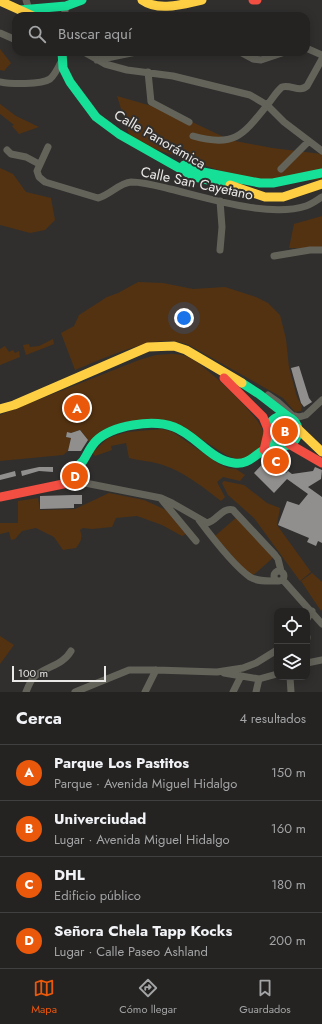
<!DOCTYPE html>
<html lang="es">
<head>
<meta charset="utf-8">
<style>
  body { margin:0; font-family:Jost,sans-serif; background:#302f2f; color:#f1f3f6 }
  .controls { position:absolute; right:12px; bottom:12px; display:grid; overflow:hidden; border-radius:8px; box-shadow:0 2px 10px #0003 }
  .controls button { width:36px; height:36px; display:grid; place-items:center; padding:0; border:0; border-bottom:1px solid #414040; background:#242322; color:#f1f3f6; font:20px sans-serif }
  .scale { position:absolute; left:12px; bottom:10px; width:94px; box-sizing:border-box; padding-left:4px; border:2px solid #eae9e7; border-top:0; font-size:11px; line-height:14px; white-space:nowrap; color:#eae9e7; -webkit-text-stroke:3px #312f2d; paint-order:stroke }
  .you { position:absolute; left:184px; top:318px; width:14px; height:14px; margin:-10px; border:3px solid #fff; border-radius:50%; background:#1a73e8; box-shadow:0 0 0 6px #1a73e833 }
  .badge { display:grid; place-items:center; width:26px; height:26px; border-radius:50%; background:#ea580c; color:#fff; font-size:13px; font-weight:700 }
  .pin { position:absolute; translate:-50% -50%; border:2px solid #fff; box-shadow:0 1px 4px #0006 }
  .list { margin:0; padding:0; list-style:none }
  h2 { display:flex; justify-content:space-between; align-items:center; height:52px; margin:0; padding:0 16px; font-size:17px }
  h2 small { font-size:13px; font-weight:400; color:#a3a4a5 }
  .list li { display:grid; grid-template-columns:26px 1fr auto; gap:12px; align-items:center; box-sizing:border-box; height:56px; padding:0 16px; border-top:1px solid #414040 }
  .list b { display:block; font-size:15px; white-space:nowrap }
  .list p { margin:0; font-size:13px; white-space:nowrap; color:#a3a4a5 }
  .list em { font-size:13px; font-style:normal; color:#a3a4a5 }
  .icon { flex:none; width:22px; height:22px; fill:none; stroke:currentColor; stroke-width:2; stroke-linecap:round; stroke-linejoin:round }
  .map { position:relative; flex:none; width:322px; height:692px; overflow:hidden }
  .search { position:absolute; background:#242322; box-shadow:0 2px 10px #0003; left:12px; right:12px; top:12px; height:44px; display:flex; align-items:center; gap:10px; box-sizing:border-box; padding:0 14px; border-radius:12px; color:#a3a4a5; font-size:15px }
  .sheet { height:276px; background:#242322 }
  nav { display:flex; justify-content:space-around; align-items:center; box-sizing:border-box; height:56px; border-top:1px solid #414040; background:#242322; font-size:11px; color:#a3a4a5 }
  nav a { display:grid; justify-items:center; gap:2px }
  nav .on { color:#ea580c }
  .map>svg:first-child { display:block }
  .green { fill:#533211 }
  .building { fill:#908f8e }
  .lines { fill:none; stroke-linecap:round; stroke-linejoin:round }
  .street { stroke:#64635a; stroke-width:7 }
  .fast { stroke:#16e098; stroke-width:9 }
  .slow { stroke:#ffcf43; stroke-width:9 }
  .jam { stroke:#f24e42; stroke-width:9 }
  .labels { text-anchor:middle; stroke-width:4; stroke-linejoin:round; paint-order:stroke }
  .street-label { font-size:14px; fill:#eae9e7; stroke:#312f2d }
</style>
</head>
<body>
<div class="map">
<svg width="322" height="692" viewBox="0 0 322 692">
  <rect width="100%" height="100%" fill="#302f2e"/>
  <path class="green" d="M0,49l11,14 -7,8 -4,-1z
    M117,96l52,15 61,29 42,8 50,6v26l-68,2 -123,-41z
    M0,104l16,12 23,11 -20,7 -7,-8 2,-1 -14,-11z
    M0,168l13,6 13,18 25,6 4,22 -10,10 -15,3 -30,-8z
    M322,216v33l-33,-1 5,-24z
    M138,282l25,1 30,6 32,-2 31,10 12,6 12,12 6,24 3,28 8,30 5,9 -1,5 -6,1 -12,-14 -94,-53c-7,-2 -14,-5 -22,-4 -26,0 -67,19 -92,29l-14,-37 13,-7 5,-11 28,-18 11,-4z
    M53,339l1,5 -28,11 -3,-10 6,-1 1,3 9,-1z
    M5,346l4,6 4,-2 2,3 4,-2 1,6 -20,8v-16z
    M169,354c7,0 14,0 21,4 15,7 70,58 73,74 3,11 -6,18 -13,26l-14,1 -10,-4 -37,-24 -54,-8 -44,21 -11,-14 -9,3 -4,-1 -1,5 5,1 -3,13 -5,4 -63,6v-46l139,-55 17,-5z
    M162,429l11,3 46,32 9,4 8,1 9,6 -5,6 -17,-4 -6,5 8,15 -4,4c-18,-14 -37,-29 -58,-36 -11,-4 -23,-4 -34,-7l-3,-15 -15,3 1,4 -17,6 -3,-3 16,-15 19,-6z
    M224,481l20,4 23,18 13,5 -3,17 34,47 -11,9 -46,-63 -26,-23 -6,-12z
    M109,493l35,7 22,10 20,24 -4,2 -20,-11 -25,-9 -21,2 -4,9 -20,2 -9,-1 -3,2c3,8 1,11 -4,18l-13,2 -9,-13 -18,-9 -14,3 -7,8 -4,1 -2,-8 -9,2v-11h18v-22l20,-3 2,12 35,-1z
    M238,516l36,41 -23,20 -36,-41z
    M312,573l10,9v27l-1,2 -20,-30z
    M0,636l14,9 -14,19z"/>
  <path class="building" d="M299,366l10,32 3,4 -8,5 -3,-4 -5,-17 -5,-18z
    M80,430l8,10 -7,11h-13l3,-13 -5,-1 1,-5 4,1z
    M271,455l4,3 -2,2 13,13 2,-2 4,3 21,-3 2,-4 7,3 -1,9 -13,8 14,10v46l-4,-2 -2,5 -9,-4 2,-4 -31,-13 9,-24 12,4 9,-11 -21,-15 -13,14 -20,-20z
    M39,467h14v5l-14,-1 -17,5 -1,-5z
    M15,471l1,5 -16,4v-5z
    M73,495h9v9h-8v4l-34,1v-13z"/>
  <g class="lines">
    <path class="street" d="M26,0l3,9
      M64,16l2,-10
      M0,33l16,7
      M306,48l16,7
      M84,52l21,12 22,6 46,6 77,19 17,10 17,17 38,29
      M240,52l13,7 8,1 24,-8
      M97,60l39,-8
      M148,72l3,30 38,20
      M0,82c10,2 41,3 50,-3 5,-4 9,-13 12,-19
      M193,136c42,12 50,-1 75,-32 5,-6 8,-12 14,-17 9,-3 17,6 25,-1l15,-27
      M48,147l-11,24 2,6 6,5 53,16c12,-3 21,-15 33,-16 13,0 27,4 39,7 38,9 99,29 136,17 6,-2 11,-6 16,-9
      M7,150l4,4 15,3 13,7
      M281,169l28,-28
      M220,250l2,-23 -2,-26
      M274,256l36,-6h12
      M268,395l10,7 14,13 7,2 7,-2 16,-15
      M80,482l81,16 11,5 35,20c10,-2 15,-16 26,-13l42,45 3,4 3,12
      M162,500l34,41
      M199,520c12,16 35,46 51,57 8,5 19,4 28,4
      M274 576a5 5 0 1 1 10 0a5 5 0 1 1-10 0Z
      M283,580l39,44
      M307,619l5,-8
      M307,637v1
      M307,663l15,-3
      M224,673l35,6 18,-5
      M290,677l1,15
      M26,692c2,-5 5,-13 9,-16 12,-10 28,-11 36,-25
      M75,692l54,-22h27l61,2 26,-4 13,-5 21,-13
      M145,692l11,-22
      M233,692l8,-16
      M256,692l3,-13"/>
    <path class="fast" d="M20,10l46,-4 16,-6
      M62,52l1,16 7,14 26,35 23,17 76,43 35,8
      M184,165l19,7 57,11h13l49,-10
      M242,383l17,11 31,24
      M268 431a15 15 0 1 1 30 0a15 15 0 1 1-30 0Z
      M80,465l1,15 -5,5 -6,-1 -4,-6c3,-8 11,-10 17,-17 4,-6 7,-14 13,-20 16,-16 57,-22 78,-14 22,8 36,33 60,36 14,2 19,-7 30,-13 5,-2 11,-3 17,-5"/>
    <path class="slow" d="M142,0c17,12 41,4 60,0
      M0,1l33,15
      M230,185l35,12h18l39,-13
      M0,409l14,-4 134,-58 26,-1 12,4 56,33
      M297,428l25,24"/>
    <path class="jam" d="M253,0h4
      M224,378l39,39 5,12
      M289,444l33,19
      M264,450l4,-17
      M0,497l68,-14"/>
  </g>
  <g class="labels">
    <g class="street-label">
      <text transform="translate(160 139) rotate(30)" y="5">Calle Panorámica</text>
      <text transform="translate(197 183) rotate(12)" y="5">Calle San Cayetano</text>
    </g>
  </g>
</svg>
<div class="controls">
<button><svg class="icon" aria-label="locate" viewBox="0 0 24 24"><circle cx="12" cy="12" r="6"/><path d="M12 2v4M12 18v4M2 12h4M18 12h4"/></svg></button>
<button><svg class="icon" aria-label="layers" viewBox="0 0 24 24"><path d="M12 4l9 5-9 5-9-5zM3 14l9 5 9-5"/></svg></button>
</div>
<div class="scale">100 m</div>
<div class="you"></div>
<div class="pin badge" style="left:77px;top:408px">A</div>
<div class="pin badge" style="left:285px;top:431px">B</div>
<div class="pin badge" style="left:276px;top:461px">C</div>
<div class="pin badge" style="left:75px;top:476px">D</div>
<div class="search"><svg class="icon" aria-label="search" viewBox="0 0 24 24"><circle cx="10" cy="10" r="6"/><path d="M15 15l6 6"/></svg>Buscar aquí</div>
</div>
<section class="sheet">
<h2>Cerca<small>4 resultados</small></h2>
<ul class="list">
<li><span class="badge">A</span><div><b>Parque Los Pastitos</b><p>Parque · Avenida Miguel Hidalgo</p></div><em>150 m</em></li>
<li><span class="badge">B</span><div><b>Univerciudad</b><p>Lugar · Avenida Miguel Hidalgo</p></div><em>160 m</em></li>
<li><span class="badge">C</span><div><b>DHL</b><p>Edificio público</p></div><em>180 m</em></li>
<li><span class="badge">D</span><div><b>Señora Chela Tapp Kocks</b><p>Lugar · Calle Paseo Ashland</p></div><em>200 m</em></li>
</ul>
</section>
<nav>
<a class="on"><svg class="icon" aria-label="map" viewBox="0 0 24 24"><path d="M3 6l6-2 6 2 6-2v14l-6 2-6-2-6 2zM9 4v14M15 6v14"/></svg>Mapa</a>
<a><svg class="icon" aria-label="directions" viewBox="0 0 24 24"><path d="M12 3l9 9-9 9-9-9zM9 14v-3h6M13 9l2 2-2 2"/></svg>Cómo llegar</a>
<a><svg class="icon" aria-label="saved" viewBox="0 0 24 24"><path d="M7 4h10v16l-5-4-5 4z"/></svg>Guardados</a>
</nav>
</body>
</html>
